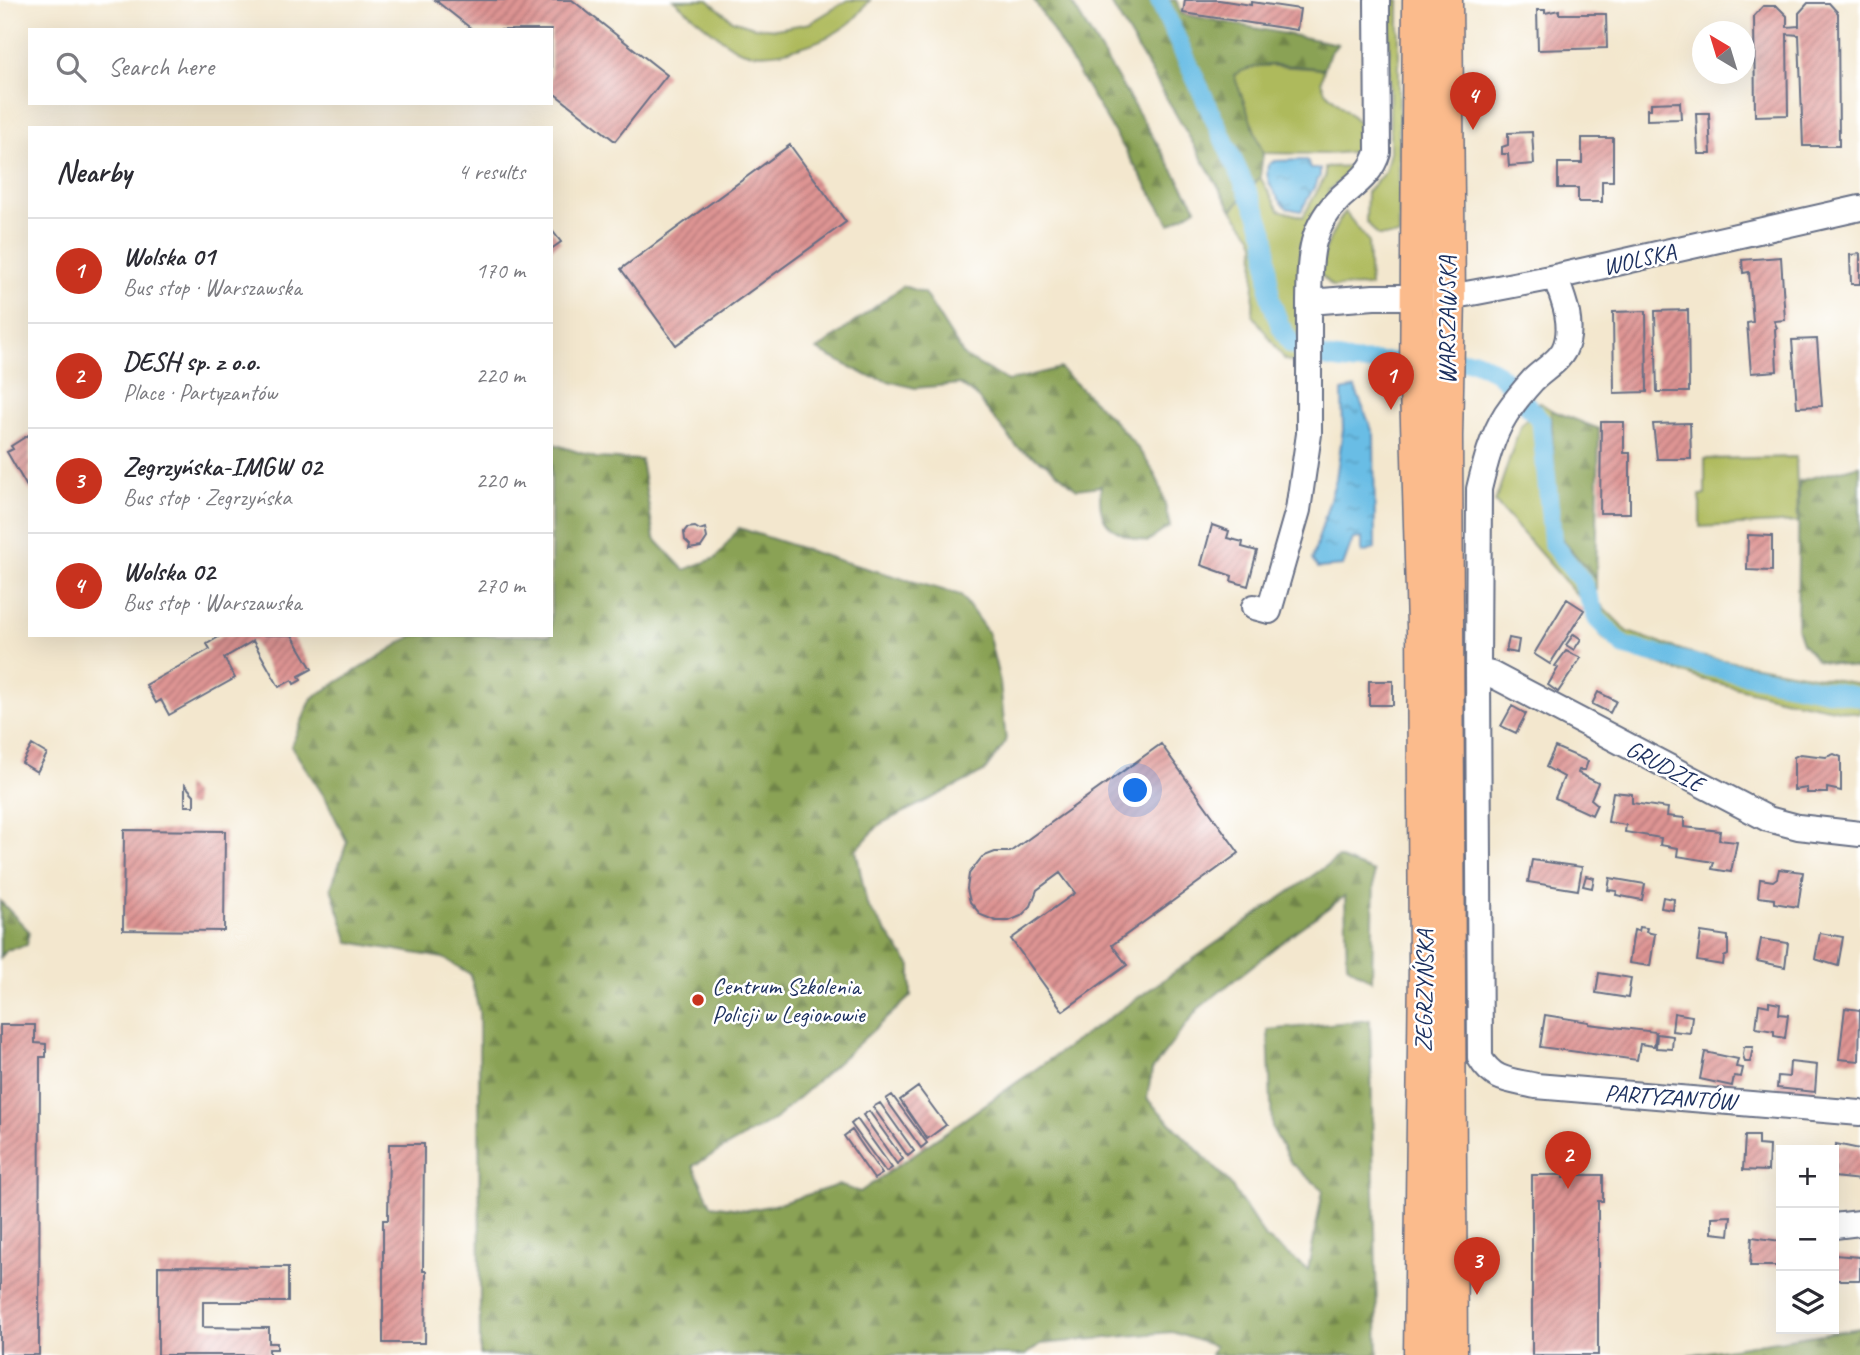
<!DOCTYPE html>
<html lang="en">
<head>
<meta charset="utf-8">
<style>
  body { margin:0; font-family:Caveat,sans-serif; background:#f7f7f7; color:#2b2b33 }
  .controls { position:absolute; right:21px; bottom:21px; display:grid; overflow:hidden; border-radius:0px; box-shadow:0 7px 28px #0002 }
  .controls button { width:63px; height:63px; display:grid; place-items:center; padding:0; border:0; border-bottom:2px solid #e1e1e2; background:#fff; color:#2b2b33; font:35px sans-serif }
  .compass { position:absolute; left:1692px; top:21px; width:63px; height:63px; border-radius:50%; background:#fff; box-shadow:0 7px 28px #0002; rotate:322deg }
  .you { position:absolute; left:1136px; top:791px; width:24px; height:24px; margin:-18px; border:5px solid #fff; border-radius:50%; background:#1a73e8; box-shadow:0 0 0 10px #1a73e833 }
  .badge { display:grid; place-items:center; width:46px; height:46px; border-radius:50%; background:#c8321e; color:#fff; font-size:23px; font-weight:700 }
  .pin { position:absolute; translate:-50% -58px; filter:drop-shadow(0 2px 4px #0008) }
  .pin::after { content:''; position:absolute; top:37px; width:24px; height:21px; background:inherit; clip-path:polygon(0 0,100% 0,50% 100%) }
  .list { margin:0; padding:0; list-style:none }
  h2 { display:flex; justify-content:space-between; align-items:center; height:91px; margin:0; padding:0 28px; font-size:30px }
  h2 small { font-size:23px; font-weight:400; color:#7c7c81 }
  .list li { display:grid; grid-template-columns:46px 1fr auto; gap:21px; align-items:center; box-sizing:border-box; height:105px; padding:0 28px; border-top:2px solid #e1e1e2 }
  .list b { display:block; font-size:26px; white-space:nowrap }
  .list p { margin:0; font-size:23px; white-space:nowrap; color:#7c7c81 }
  .list em { font-size:23px; font-style:normal; color:#7c7c81 }
  .icon { flex:none; width:38px; height:38px; fill:none; stroke:currentColor; stroke-width:2; stroke-linecap:round; stroke-linejoin:round }
  .map { position:relative; flex:none; width:1860px; height:1355px; overflow:hidden }
  .search { position:absolute; background:#fff; box-shadow:0 7px 28px #0002; left:28px; top:28px; width:525px; height:77px; display:flex; align-items:center; gap:18px; box-sizing:border-box; padding:0 24px; border-radius:0px; color:#7c7c81; font-size:26px }
  .panel { position:absolute; background:#fff; box-shadow:0 7px 28px #0002; left:28px; top:126px; width:525px; height:511px; border-radius:0px }
  .map>svg:first-child { display:block }
  .green { fill:#aeba5c; stroke:#64745d; stroke-width:2 }
  .forest { fill:url(#forest-firs); stroke:#526859; stroke-width:2 }
  .water { fill:url(#water-ripples); stroke:#4276a2; stroke-width:2 }
  .lines { fill:none; stroke-linecap:round; stroke-linejoin:round }
  .canal { stroke:#69bde5; stroke-width:19 }
  .building { fill:url(#building-hatch) }
  .minor-casing { stroke:#676f85; stroke-width:28 }
  .major-casing { stroke:#676f85; stroke-width:35 }
  .minor { stroke:#fff; stroke-width:24 }
  .major { stroke:#fbbb8c; stroke-width:32 }
  .poi-dot { fill:#c8321e; stroke:#fff; stroke-width:2.5 }
  .labels { text-anchor:middle; stroke-width:5; stroke-linejoin:round; paint-order:stroke }
  .street-label { font-size:24px; fill:#1b2f5e; stroke:#fff }
  .poi-label { font-size:24px; fill:#1b2f5e; stroke:#fff; text-anchor:start }
</style>
</head>
<body>
<div class="map">
<svg width="1860" height="1355" viewBox="0 0 1860 1355">
  <defs>
    <pattern id="forest-firs" width="22" height="20" patternUnits="userSpaceOnUse" patternTransform="scale(1.75)"><rect width="22" height="20" fill="#8aa254"/><path d="M5 1l3.5 6h-7zM16 11l3.5 6h-7z" fill="#708449"/></pattern>
    <pattern id="water-ripples" width="26" height="14" patternUnits="userSpaceOnUse" patternTransform="scale(1.75)"><rect width="26" height="14" fill="#69bde5"/><path d="M2 4q2-2 4 0t4 0M15 11q2-2 4 0t4 0" fill="none" stroke="#569abd"/></pattern>
    <pattern id="building-hatch" width="6" height="6" patternUnits="userSpaceOnUse" patternTransform="scale(1.75)"><rect width="6" height="6" fill="#de9493"/><path d="M-1 1l2-2M0 6l6-6M5 7l2-2" fill="none" stroke="#b3797b"/></pattern>
  </defs>
  <rect width="100%" height="100%" fill="#fff"/>
  <filter id="ink" filterUnits="userSpaceOnUse"><feTurbulence type="fractalNoise" baseFrequency=".0143" numOctaves="2"/><feDisplacementMap in="SourceGraphic" scale="14" xChannelSelector="R" yChannelSelector="G"/><feConvolveMatrix kernelMatrix="1 2 1 2 8 2 1 2 1" color-interpolation-filters="sRGB"/></filter>
  <filter id="wash" filterUnits="userSpaceOnUse"><feTurbulence type="fractalNoise" baseFrequency=".00686" numOctaves="4" result="noise"/><feDisplacementMap in="SourceGraphic" scale="28" xChannelSelector="R" yChannelSelector="G"/><feGaussianBlur stdDeviation="1.57" result="paint"/><feColorMatrix in="noise" values="0 0 0 0 0 0 0 0 0 0 0 0 0 0 0 0 0 1.4 0 .05"/><feComposite in="paint" operator="in"/></filter>
  <g filter="url(#wash)">
    <rect width="100%" height="100%" fill="#f3e7ce"/>
    <path class="green" d="M674,0h34l24,20 22,7 22,2 34,-6 38,-23h22c-6,7 -11,15 -18,21 -24,21 -82,41 -113,29 -15,-6 -50,-38 -65,-50z
      M1389,0h10v236h-21l-12,-15 1,-29 18,-20 5,-20z
      M1260,65l64,4 -3,12 4,10 39,36 -1,24 -37,3 -63,-1 -30,-78 15,-8z
      M1356,166l-28,25 3,4 -24,33 -7,22 -2,114 -13,-4 -32,-45 2,-72 -3,-7 -20,-26 28,-33 19,33 24,7 22,-40v-10z
      M1345,212l23,29 2,45 -37,1 -12,-12c2,-25 10,-42 24,-63z
      M1539,402l12,8 6,119 6,12 33,38v21l32,32 71,24 161,28v30l-77,-15 -82,-20 -83,-29 -16,-13 -18,-27 2,-5 -91,-103 25,-75z
      M1796,457l2,65 -98,5v-32h5v-36z"/>
    <path class="forest" d="M1034,0h36l126,208 -26,16z
      M1109,0h67l6,14 156,30 -8,9 -6,16c-31,-3 -63,-10 -90,6l29,78 -3,24 -28,33z
      M903,286l21,7 40,63 44,25 52,-13c35,36 78,69 99,115 5,13 7,29 11,43l-23,16c-33,-9 -52,-16 -46,-56l-24,3 -30,-25 -30,-17 -41,-51 -16,-12 -45,4 -47,-12 -51,-26z
      M1551,410l48,19 -3,150 -33,-38 -6,-12z
      M551,443l45,15 45,2 13,78 30,32 32,-12 23,-30 102,33 120,34 27,38 12,49 6,60 -22,30 -104,52 -24,26 11,55 44,61v30l-136,123 -82,47 18,39 36,5 28,-5 63,-20 22,7 478,-334 36,14 -2,109 -25,-16 -2,-69 -49,35 -98,78 -46,61 -5,29 81,82 37,56 43,33 15,-80 -32,-27 -19,-35 -4,-98 102,-10 8,335h-167l4,-9 -43,-14 -131,12 -15,11h-546l-1,-344 -9,-37 -27,-16 -94,-16 -18,-54 16,-46 -21,-43 -35,-53 21,-48 102,-63h137z
      M1860,465v204l-43,-9 -15,-17 -5,-15 2,-147z
      M0,901l29,30 -2,14 -20,5 -7,8z
      M1860,1328v27h-172z"/>
    <path class="water" d="M1307,160l3,9h10v7l-19,35 -14,-3c-11,-11 -23,-27 -19,-43l6,-4z
      M1355,388l19,47 1,114 -13,4v-15l-9,1 -10,27 -25,2 -6,-8 24,-81 7,-49 -1,-39z"/>
    <g class="lines">
      <path class="canal" d="M1159,0l99,214 8,23 4,61 10,27 12,20 34,13 29,4 121,-1 21,12 12,11 32,37 12,124 29,36 15,38 27,27 79,20 157,31"/>
    </g>
    <g id="blocks">
      <path class="building" d="M435,0h137l95,75 -52,66 -64,-50v-61h-78z
        M1185,0h34l32,5v-3l49,7 -3,21 -114,-17z
        M1808,3h21l9,10 1,133h-36l-4,-111 -12,-1 1,81 -33,1 -1,-100 9,-10h14l10,10v11l12,-1v-13z
        M1537,10h8v3l14,-3v4h47l1,34 -69,2z
        M1680,102l1,17 -34,1v-11h4v-6z
        M1696,113h13l2,41h-13z
        M1532,132l2,32 -25,2 -1,-12h-6v-7l6,-2v-12z
        M1582,138h31v43h-11v21h-24v-14h-20v-25h24z
        M790,145l56,77 -170,123 -55,-76z
        M551,229l10,13 -10,7z
        M1860,254v30h-9l-1,-29z
        M1781,257l4,63 -11,1 3,7 -2,1 2,42 -26,2 -4,-50 6,-1 -4,-50 -6,1 -1,-13z
        M1688,310l1,82h-32l-2,-81z
        M1646,311l1,81 -33,1 -1,-81z
        M1817,339l5,67 -25,1 -5,-67z
        M1601,422h23v31h6v60h-30z
        M1690,423l1,36h-34l-4,-35z
        M30,434v58l-23,-40 6,-3 -2,-3z
        M1212,525l17,6 -2,7 16,4 -1,5 15,4 -9,35 -17,-5 1,-5 -31,-11z
        M695,527l5,3 5,-2 2,10 -6,9 -12,2 1,-4 -5,-5 -1,-8 3,-4z
        M1748,535l24,1v35l-25,-1z
        M1567,599l17,11 -34,54 -16,-10z
        M1574,634l7,5 -7,11 -8,-5z
        M222,635h70l20,34 -13,7 2,4 -7,4 -2,-4 -13,7 -26,-46 -29,17 11,20 -66,37 -8,-15 -5,3 -10,-18 64,-36 -3,-5z
        M1509,638l10,2 -2,13 -11,-2z
        M1566,651l15,7 -23,34 -10,-7 10,-17 -3,-2z
        M1369,681h24v24h-24z
        M1598,692l18,9 -6,12 -18,-9z
        M1512,706l14,8 -10,19 -15,-7z
        M1161,744l78,109 -127,92 15,20 -64,46 -52,-72 64,-46 -15,-20 -23,17 -6,16 -10,10 -12,5h-13l-15,-6 -11,-13 -3,-13 2,-15 13,-17 13,-5h15z
        M32,745l15,9 -10,18 -15,-9z
        M1555,747l33,14 -3,9h-6l-1,3 20,10 -7,16 6,5 -5,11 -37,-17 9,-21 -18,-10z
        M1800,754l26,3 8,-3 7,3v34l-14,-3v5h-20v-5l-13,2v-33z
        M185,785l9,10v11h-9z
        M1613,792l19,2v9l36,5 -1,8 17,2v9l36,4 -1,9 18,2 -6,30 -19,-3 2,-7 -37,-6 1,-8 -18,-3 1,-7 -36,-6 1,-7 -18,-3z
        M124,830l101,1 -1,100 -101,-1z
        M1532,860l50,7 -4,23 -50,-8z
        M1779,869l24,3 -5,35 -24,-4v-4l-16,-2 2,-18 13,2 4,-3z
        M1586,876l8,2 -2,10 -9,-2z
        M1610,878l35,6 -3,16 -26,-5 1,-4 -9,-1z
        M1663,897l11,2 -1,11 -12,-2z
        M1639,927l8,1 -1,4 9,2 -5,32 -21,-3 5,-33 4,1z
        M1701,932l27,4v19l-4,2 -1,8 -26,-4z
        M1820,933l23,4 -5,29 -23,-7z
        M1761,939l27,4 -3,24 -28,-6z
        M1599,973l32,5 -3,20 -32,-5z
        M1769,1002l11,2 -1,10 9,1 -3,23 -11,-2v-5l-18,-3 3,-24 10,2z
        M1845,1008l15,2 -1,51 -20,-2z
        M1674,1013l18,3 -2,17 -18,-2z
        M1545,1015l44,7v2l67,8 -2,14 -14,-2 -3,16 -97,-13z
        M0,1025h35v18l11,1v13h-6l-1,298h-39z
        M1657,1034l16,2 -1,13 -16,-1z
        M1744,1047h9l-3,15h-5l-2,-7z
        M1705,1052l33,7 -2,8 7,1 -2,9 -7,-1 -2,10 -32,-7z
        M1790,1062l27,3 -2,27 -38,-4 1,-12 11,1z
        M918,1087l28,38 -19,14 -27,-39z
        M892,1095l35,48 -6,5 -35,-49z
        M880,1103l34,48 -6,5 -35,-49z
        M869,1111l34,48 -6,5 -34,-49z
        M857,1119l35,49 -6,4 -35,-48z
        M852,1130l30,44 -8,5 -30,-43z
        M1745,1136h13v9l11,1 -1,25 -25,-1z
        M389,1144h35l-1,127h3l-1,72h-42v-123h5z
        M1836,1144l24,5v31l-26,-3z
        M1532,1175h31v3h10v-3h30v26h-5v154h-66z
        M1731,1216l-2,19 -17,-2v-16z
        M1752,1237l29,4v25h-31z
        M1834,1255l26,2v23h-26z
        M158,1266l130,1v35h-85v25l66,1v15h8v6h-8v6h-111z"/>
    </g>
  </g>
  <g filter="url(#ink)">
    <use href="#blocks" fill-opacity="0" stroke="#676f85" stroke-width="2"/>
    <g class="lines">
      <defs>
        <path id="minor" d="M1555,277c9,23 20,50 9,73 -6,12 -21,20 -31,30 -9,10 -19,22 -27,34 -14,22 -21,50 -27,75l-1,182 2,387c14,24 31,22 56,28l324,27
          M1309,302c1,-43 -1,-73 32,-105 16,-14 31,-24 37,-45l-1,-152
          M1254,607l15,4 29,-101 11,-76v-132l65,-5h75l28,-5 78,-15 305,-69
          M1478,671l13,3 277,145 30,8 62,7
          M1834,1226l26,-3"/>
        <path id="major" d="M1419,0l-3,388 7,239 2,339 -5,389
          M1446,0l3,297 -3,139 5,919"/>
      </defs>
      <use href="#minor" class="minor-casing"/>
      <use href="#major" class="major-casing"/>
      <use href="#minor" class="minor"/>
      <use href="#major" class="major"/>
    </g>
  </g>
  <circle class="poi-dot" cx="698" cy="1000" r="7"/>
  <g class="labels">
    <g class="street-label">
      <text transform="translate(1639 259) rotate(-13)" y="8">WOLSKA</text>
      <text transform="translate(1447 320) rotate(-90)" y="8">WARSZAWSKA</text>
      <text transform="translate(1665 766) rotate(28)" y="8">GRUDZIE</text>
      <text transform="translate(1424 991) rotate(-89)" y="8">ZEGRZYŃSKA</text>
      <text transform="translate(1670 1097) rotate(4)" y="8">PARTYZANTÓW</text>
    </g>
    <g class="poi-label">
      <text x="712" y="994">Centrum Szkolenia<tspan x="712" dy="28">Policji w Legionowie</tspan></text>
    </g>
  </g>
</svg>
<div class="controls">
<button>+</button>
<button>−</button>
<button><svg class="icon" aria-label="layers" viewBox="0 0 24 24"><path d="M12 4l9 5-9 5-9-5zM3 14l9 5 9-5"/></svg></button>
</div>
<svg class="compass" viewBox="-18 -18 36 36"><path d="M0-13l5 13h-10z" fill="#e53935"/><path d="M0 13l5-13h-10z" fill="#7c7c81"/></svg>
<div class="you"></div>
<div class="pin badge" style="left:1391px;top:410px">1</div>
<div class="pin badge" style="left:1568px;top:1189px">2</div>
<div class="pin badge" style="left:1477px;top:1295px">3</div>
<div class="pin badge" style="left:1473px;top:130px">4</div>
<div class="search"><svg class="icon" aria-label="search" viewBox="0 0 24 24"><circle cx="10" cy="10" r="6"/><path d="M15 15l6 6"/></svg>Search here</div>
<section class="panel">
<h2>Nearby<small>4 results</small></h2>
<ul class="list">
<li><span class="badge">1</span><div><b>Wolska 01</b><p>Bus stop · Warszawska</p></div><em>170 m</em></li>
<li><span class="badge">2</span><div><b>DESH sp. z o.o.</b><p>Place · Partyzantów</p></div><em>220 m</em></li>
<li><span class="badge">3</span><div><b>Zegrzyńska-IMGW 02</b><p>Bus stop · Zegrzyńska</p></div><em>220 m</em></li>
<li><span class="badge">4</span><div><b>Wolska 02</b><p>Bus stop · Warszawska</p></div><em>270 m</em></li>
</ul>
</section>
</div>
</body>
</html>
